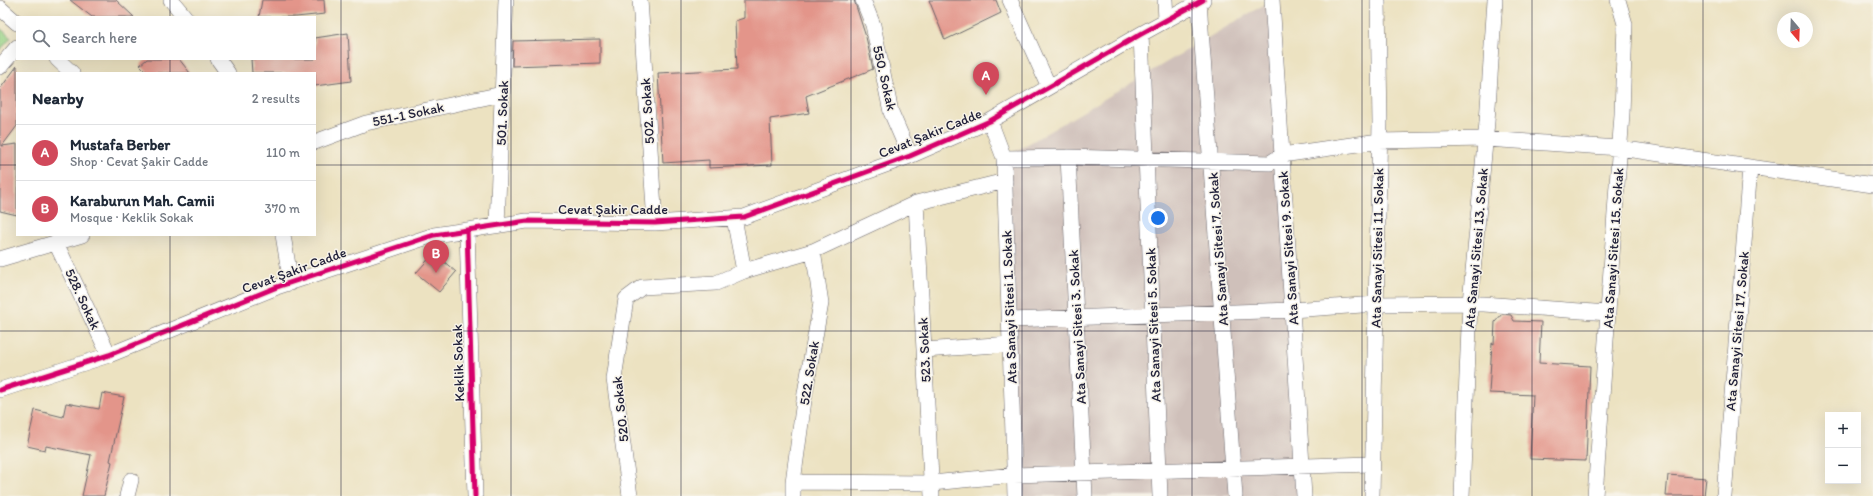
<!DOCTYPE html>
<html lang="en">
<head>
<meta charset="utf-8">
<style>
  body { margin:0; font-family:Itim,sans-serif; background:#f6f6f7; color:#1f2937 }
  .controls { position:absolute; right:12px; bottom:12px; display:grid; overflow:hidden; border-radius:0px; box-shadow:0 4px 16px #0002 }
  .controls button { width:36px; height:36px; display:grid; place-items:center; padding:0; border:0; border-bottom:1px solid #e0e1e3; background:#fff; color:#1f2937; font:20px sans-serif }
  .compass { position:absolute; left:1777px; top:12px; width:36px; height:36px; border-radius:50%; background:#fff; box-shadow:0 4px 16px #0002; rotate:161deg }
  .you { position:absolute; left:1158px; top:218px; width:14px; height:14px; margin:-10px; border:3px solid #fff; border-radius:50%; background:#1a73e8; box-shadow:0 0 0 6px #1a73e833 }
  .badge { display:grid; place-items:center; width:26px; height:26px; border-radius:50%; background:#d1495b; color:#fff; font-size:13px; font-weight:700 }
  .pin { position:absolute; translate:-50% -33px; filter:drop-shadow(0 1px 2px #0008) }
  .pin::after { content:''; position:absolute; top:21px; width:14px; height:12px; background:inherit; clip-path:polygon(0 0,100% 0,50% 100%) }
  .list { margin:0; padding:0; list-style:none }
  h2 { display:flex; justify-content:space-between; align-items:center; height:52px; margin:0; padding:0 16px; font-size:17px }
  h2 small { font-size:13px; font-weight:400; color:#747a83 }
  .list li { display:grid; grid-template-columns:26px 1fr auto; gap:12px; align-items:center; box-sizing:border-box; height:56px; padding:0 16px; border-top:1px solid #e0e1e3 }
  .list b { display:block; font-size:15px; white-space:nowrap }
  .list p { margin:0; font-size:13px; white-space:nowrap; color:#747a83 }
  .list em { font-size:13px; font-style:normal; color:#747a83 }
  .icon { flex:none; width:22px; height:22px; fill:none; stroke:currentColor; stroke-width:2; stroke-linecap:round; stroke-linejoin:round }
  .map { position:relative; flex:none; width:1873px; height:496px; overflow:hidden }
  .search { position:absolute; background:#fff; box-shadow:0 4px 16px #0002; left:16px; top:16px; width:300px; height:44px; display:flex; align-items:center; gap:10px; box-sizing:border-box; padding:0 14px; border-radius:0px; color:#747a83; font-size:15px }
  .panel { position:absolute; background:#fff; box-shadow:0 4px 16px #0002; left:16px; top:72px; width:300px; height:164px; border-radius:0px }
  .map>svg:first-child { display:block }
  .industrial { fill:#cfc0ba }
  .green { fill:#99d386; stroke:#5e7a60 }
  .building { fill:#e3958a }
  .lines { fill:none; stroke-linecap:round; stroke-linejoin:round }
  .minor-casing { stroke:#69656a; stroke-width:16 }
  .minor { stroke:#fff; stroke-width:15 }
  .cycleway-casing { stroke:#f7f3e8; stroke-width:8 }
  .cycleway { stroke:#d6006c; stroke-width:5 }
  .grid { fill:none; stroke:#22223b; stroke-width:1; stroke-opacity:0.55 }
  .labels { text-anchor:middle; stroke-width:3; stroke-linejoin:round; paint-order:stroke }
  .street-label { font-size:14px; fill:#22223b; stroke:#f7f3e8 }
</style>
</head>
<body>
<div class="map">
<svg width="1873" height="496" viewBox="0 0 1873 496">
  <rect width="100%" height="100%" fill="#f7f3e8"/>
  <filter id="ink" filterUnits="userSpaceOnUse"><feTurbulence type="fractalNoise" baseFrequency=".025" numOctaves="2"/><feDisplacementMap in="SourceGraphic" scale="8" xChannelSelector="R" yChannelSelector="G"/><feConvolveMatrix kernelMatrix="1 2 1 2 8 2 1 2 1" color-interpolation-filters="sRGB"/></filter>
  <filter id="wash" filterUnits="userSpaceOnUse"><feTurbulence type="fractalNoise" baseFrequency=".012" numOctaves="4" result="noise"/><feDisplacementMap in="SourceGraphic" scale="16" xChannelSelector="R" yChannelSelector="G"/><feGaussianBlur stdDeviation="0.9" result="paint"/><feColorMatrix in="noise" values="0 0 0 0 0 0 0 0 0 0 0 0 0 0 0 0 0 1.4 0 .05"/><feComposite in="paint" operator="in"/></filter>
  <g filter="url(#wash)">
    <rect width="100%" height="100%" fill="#ece2c1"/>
    <path class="industrial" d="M1272,0l33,496h-290l-11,-338z"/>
    <path class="green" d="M0,28l11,10 -11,12z"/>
    <g id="blocks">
      <path class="building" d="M70,0h46l18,17h-42z
        M262,0h62l1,14 -29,3h-37z
        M744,0h110l12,37 7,32 -67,27 3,17 -39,6 2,46 -63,3v-8l-46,3 -5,-90 79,-4 -2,-48 9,-3z
        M929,0h67l5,13 -56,27z
        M348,33l3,48 -36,5v-13h-63l-1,-14h64v-21z
        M600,39v24l-88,3 1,-25z
        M147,59h32l11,14h-42l-8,-8z
        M17,66v60l-15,20 15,-2v71l-17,-4v-122z
        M434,253l22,19 -17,20 -23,-19z
        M1502,314l9,1 3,6 27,1 -2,41 51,3 -4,95 -56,-2 3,-64 -44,-2 3,-50 2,1 1,-22z
        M102,393l22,4 -14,64 2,1 -8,34h-22l9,-41 -45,-9 -1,4 -18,-4 8,-36 28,7 3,-14 33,6z
        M1668,475l38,3 -2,18h-38z"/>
    </g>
  </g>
  <g filter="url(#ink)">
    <use href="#blocks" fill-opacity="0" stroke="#69656a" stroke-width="1"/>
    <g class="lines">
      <defs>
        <path id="minor" d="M171,0l14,17
          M640,0l15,223
          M863,0l10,25 18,87 19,44
          M1010,0l39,87
          M1165,0l1,20
          M1272,0l32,496
          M1199,2l36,494
          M0,8l17,15
          M1141,34l19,462
          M57,59l15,14
          M218,59l10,14
          M0,67l17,-20
          M990,121l14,37 11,338
          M315,142l51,-19 136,-29
          M1068,157l17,339
          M1004,158l64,-1 202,6 12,-8 97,-14 106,-2 134,9 254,37
          M916,203l16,293
          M734,218l10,53 69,-20 103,-48 89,-22
          M497,225l9,-225
          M467,230l8,266
          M283,235l8,48
          M56,243l53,112
          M0,259l82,-24
          M1009,320l283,-10 84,-6 94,-1 138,10
          M924,350l86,-6
          M0,390l109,-35 168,-68 157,-52 93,-14 128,2 89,-6 166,-61 80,-35 151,-87 62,-34
          M793,482l139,1 82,-8 358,-11
          M127,496l4,-16
          M630,496l-16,-117 12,-80 16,-12 74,-4 28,-12
          M793,496v-14l12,-89 16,-90 -8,-52
          M1372,496l8,-373 -2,-123
          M1462,496l8,-193 17,-181 8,-122
          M1595,496l27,-382 3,-90 -7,-24
          M1724,496l26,-329"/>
      </defs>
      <use href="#minor" class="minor-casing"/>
      <use href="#minor" class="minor"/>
      <defs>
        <path id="cycleway" d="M467,230l8,266
          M0,390l109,-35 168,-68 157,-52 93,-14 128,2 89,-6 166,-61 80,-35 151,-87 62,-34"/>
      </defs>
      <use href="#cycleway" class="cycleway-casing"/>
      <use href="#cycleway" class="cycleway"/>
    </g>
  </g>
  <path class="grid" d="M170,0v17M341,0v496M511,0v496M681,0v496M851,0v496M1022,0v496M1192,0v496M1362,0v496M1532,0v496M1703,0v496M170,59v14M0,165h17M315,165h1558M170,235v261M0,331h1873"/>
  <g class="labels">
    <g class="street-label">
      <text transform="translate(885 78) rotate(77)" y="5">550. Sokak</text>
      <text transform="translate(647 111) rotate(-94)" y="5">502. Sokak</text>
      <text transform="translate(502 113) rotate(-88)" y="5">501. Sokak</text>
      <text transform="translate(408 114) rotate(-12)" y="5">551-1 Sokak</text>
      <text transform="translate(930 133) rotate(-22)" y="5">Cevat Şakir Cadde</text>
      <text x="613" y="214">Cevat Şakir Cadde</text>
      <text transform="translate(1288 248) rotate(-94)" y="5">Ata Sanayi Sitesi 9. Sokak</text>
      <text transform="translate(1377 248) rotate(-89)" y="5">Ata Sanayi Sitesi 11. Sokak</text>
      <text transform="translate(1476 248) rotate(-85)" y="5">Ata Sanayi Sitesi 13. Sokak</text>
      <text transform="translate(1613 248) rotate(-86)" y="5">Ata Sanayi Sitesi 15. Sokak</text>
      <text transform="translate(1218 249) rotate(-94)" y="5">Ata Sanayi Sitesi 7. Sokak</text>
      <text transform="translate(294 270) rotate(-20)" y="5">Cevat Şakir Cadde</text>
      <text transform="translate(83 299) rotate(65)" y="5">528. Sokak</text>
      <text transform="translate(1009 307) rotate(-92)" y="5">Ata Sanayi Sitesi 1. Sokak</text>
      <text transform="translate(1153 325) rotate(-92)" y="5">Ata Sanayi Sitesi 5. Sokak</text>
      <text transform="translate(1077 327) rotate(-93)" y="5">Ata Sanayi Sitesi 3. Sokak</text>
      <text transform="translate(1737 331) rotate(-85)" y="5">Ata Sanayi Sitesi 17. Sokak</text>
      <text transform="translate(924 350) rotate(-93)" y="5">523. Sokak</text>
      <text transform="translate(458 363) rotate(-92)" y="5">Keklik Sokak</text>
      <text transform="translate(809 373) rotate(-81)" y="5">522. Sokak</text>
      <text transform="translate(620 409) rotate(-96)" y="5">520. Sokak</text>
    </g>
  </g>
</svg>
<div class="controls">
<button>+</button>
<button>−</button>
</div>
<svg class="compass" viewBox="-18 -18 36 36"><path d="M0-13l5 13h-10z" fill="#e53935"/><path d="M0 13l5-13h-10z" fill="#747a83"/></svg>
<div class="you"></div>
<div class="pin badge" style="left:986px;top:95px">A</div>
<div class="pin badge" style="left:436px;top:273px">B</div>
<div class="search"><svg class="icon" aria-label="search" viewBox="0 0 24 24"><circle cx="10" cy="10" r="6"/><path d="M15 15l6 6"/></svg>Search here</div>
<section class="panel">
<h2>Nearby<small>2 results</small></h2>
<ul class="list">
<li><span class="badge">A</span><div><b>Mustafa Berber</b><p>Shop · Cevat Şakir Cadde</p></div><em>110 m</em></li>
<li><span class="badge">B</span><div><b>Karaburun Mah. Camii</b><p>Mosque · Keklik Sokak</p></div><em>370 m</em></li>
</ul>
</section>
</div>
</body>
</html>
